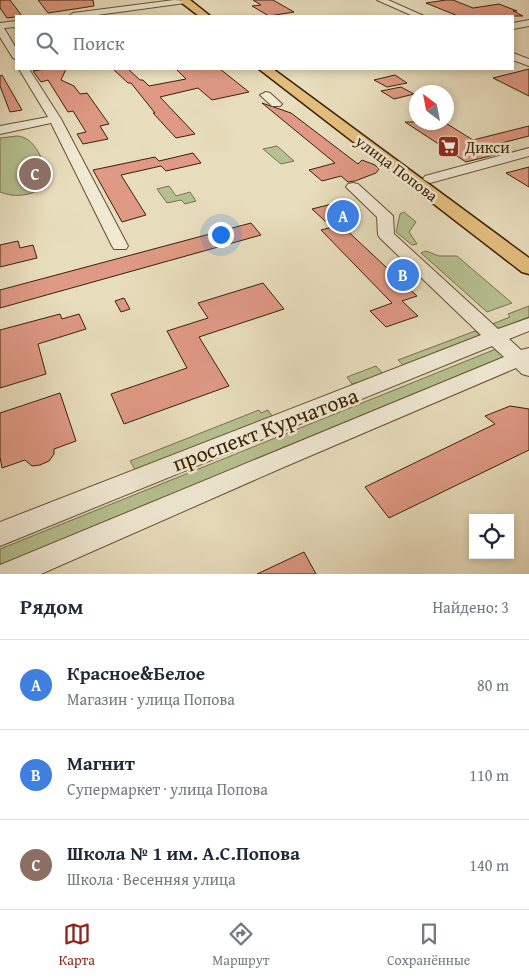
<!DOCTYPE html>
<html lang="ru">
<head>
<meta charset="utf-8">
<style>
  body { margin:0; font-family:"Gentium Book Plus",serif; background:#f6f6f7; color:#1f2937 }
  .controls { position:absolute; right:15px; bottom:15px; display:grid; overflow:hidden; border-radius:0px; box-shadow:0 2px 8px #0003 }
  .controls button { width:45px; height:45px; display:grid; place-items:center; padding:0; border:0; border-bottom:1px solid #e0e1e3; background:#fff; color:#1f2937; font:25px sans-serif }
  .compass { position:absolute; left:409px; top:85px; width:45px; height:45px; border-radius:50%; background:#fff; box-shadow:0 2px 8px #0003; rotate:328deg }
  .you { position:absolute; left:220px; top:234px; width:18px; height:18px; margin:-12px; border:4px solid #fff; border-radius:50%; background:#1a73e8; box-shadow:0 0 0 8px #1a73e833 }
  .badge { display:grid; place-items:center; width:32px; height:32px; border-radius:50%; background:#8f2418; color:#fff; font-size:16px; font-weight:700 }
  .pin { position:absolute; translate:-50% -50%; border:2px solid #fff; box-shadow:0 1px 5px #0006 }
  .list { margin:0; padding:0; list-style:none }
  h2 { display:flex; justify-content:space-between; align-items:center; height:65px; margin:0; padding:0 20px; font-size:21px }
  h2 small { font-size:16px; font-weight:400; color:#747a83 }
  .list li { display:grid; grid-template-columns:32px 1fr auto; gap:15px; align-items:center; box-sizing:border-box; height:90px; padding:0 20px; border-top:1px solid #e0e1e3 }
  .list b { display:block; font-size:19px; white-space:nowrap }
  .list p { margin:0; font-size:16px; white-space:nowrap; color:#747a83 }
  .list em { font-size:16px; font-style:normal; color:#747a83 }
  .icon { flex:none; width:28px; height:28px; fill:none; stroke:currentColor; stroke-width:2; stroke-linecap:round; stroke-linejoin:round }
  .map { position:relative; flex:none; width:529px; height:574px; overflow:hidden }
  .search { position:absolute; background:#fff; box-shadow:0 2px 8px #0003; left:15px; right:15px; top:15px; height:55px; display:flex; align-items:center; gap:12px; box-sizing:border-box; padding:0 18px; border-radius:0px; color:#747a83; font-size:19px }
  .sheet { height:335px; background:#fff }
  nav { display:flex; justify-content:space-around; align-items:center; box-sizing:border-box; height:70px; border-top:1px solid #e0e1e3; background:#fff; font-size:14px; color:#747a83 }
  nav a { display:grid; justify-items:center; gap:2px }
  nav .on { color:#8f2418 }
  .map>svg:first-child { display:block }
  .green { fill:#b6c090; stroke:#79714a }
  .building { fill:#df9984; stroke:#3c2204 }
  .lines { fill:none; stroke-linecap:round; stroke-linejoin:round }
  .minor-casing { stroke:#675132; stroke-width:2 }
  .major-casing { stroke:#3c2204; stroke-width:3 }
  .minor { fill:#f0e9d4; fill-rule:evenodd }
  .major { fill:#e4be7e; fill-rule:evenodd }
  .labels { text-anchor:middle; stroke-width:5; stroke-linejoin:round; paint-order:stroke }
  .far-poi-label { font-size:16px; fill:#3c2204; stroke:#f0e9d4; text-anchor:start }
  .far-street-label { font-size:16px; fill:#3c2204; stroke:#f0e9d4 }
  .near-street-label { font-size:22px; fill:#3c2204; stroke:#f0e9d4 }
</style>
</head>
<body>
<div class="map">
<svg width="529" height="574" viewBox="0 0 529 574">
  <rect width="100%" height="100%" fill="#e8ddbd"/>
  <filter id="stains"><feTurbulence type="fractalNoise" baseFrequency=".004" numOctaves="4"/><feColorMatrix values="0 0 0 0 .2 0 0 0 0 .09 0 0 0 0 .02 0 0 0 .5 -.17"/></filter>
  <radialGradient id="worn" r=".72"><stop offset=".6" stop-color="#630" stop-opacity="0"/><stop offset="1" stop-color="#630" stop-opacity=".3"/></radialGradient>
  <path class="green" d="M17,136c19,1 25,25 33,41v4c-12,14 -33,18 -50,11v-54z
    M277,146l17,15 -13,3 -18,-15z
    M169,186l7,10 14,-4 6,9 -11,3 -4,-4 -14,3 -10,-14z
    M404,212l12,10 -7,10 8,12 -5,1 -16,-13 4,-18z
    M426,251l13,5h18l55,47 -25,9 -66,-59z
    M529,306v11l-34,13 -5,-5 20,-8 -2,-3z
    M475,331l7,6 -77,30 -7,-7z
    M496,349l10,9 -506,207v-16z
    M376,366l9,10 -23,9 -3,-3 -7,2 -5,-7z
    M259,410l2,3 7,-3 4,6 -135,57 -7,-12z"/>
  <path class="building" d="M0,0h10l12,16 -15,2 -7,-10z
    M38,0h55l1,6 -46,7z
    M253,0h20l21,12 -25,4 -17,-10 9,-1z
    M446,0h7l20,8 26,-4 18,7h-4l10,5h-65l-32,-13z
    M45,69h21l-5,11 13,6 6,8 7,-1 22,31 -9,2 8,13 -25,5 -6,-10 9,-2 -13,-21 -5,1 -20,-32 -7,2 -8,-11z
    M113,69h15l12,11h3l6,6 37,-7 -10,-10h44l29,23 -37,8 -14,-12 -38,9 35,37 -19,4 -23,-25h2l-24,-30h-3z
    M529,69v27l-36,-18z
    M2,75l20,35 -12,2 -10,-26v-10z
    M395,75l12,8 -20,4 -13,-7z
    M401,87l13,7 -20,5 -13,-8z
    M262,103l29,10 67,51 4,-4 13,5 4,4 -3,4 -21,8 -7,1 -7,-6 -19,5 -13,-11 26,-7z
    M405,122h39l29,18 56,-14v10l-39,10 12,7 -36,9z
    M193,153l8,10 -35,8 -5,-5 -40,9 25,40 -24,7 -29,-52 62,-13 4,4z
    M529,167v20l-23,-14z
    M340,202l14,11 -29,8 -13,-12z
    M251,223l10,12 -261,73v-18z
    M341,225l76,71 -15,5 16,15 -32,11 -16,-16 22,-8 -71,-73z
    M18,241l2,7 13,-3 4,13 -37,9v-22z
    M263,283l21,26 -85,28 30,49 -105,38 -13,-30 76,-26 -20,-37 41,-13 -10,-15z
    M124,298l6,11 -9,3 -6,-11z
    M60,314l2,5 17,-5 7,15 -48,15 8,30 -46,14v-58z
    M60,393l16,48 -22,8v5l-5,7 -9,4 -8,1 -7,-6 -23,8 -2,-11v-44z
    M510,406l19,3v41l-140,68 -24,-31 130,-63 -10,-8z
    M304,552l12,22h-59z"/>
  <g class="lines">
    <defs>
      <path id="minor" d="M174,0l15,1 -4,2 -95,13h-21l4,-3z
        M377,0h11l36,16h-11z
        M529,20v6l-16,3v-6z
        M16,21v6l-12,1 12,20v11l-3,-1 -13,-21v-14z
        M513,53l16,6v7l-16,-6z
        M19,69h10l32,50 67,127 -2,3h-12l-2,-3 -61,-123 -51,11v-8l48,-9z
        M266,92l4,1 12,11 -2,2h-8l-12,-11z
        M529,148v8l-99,27 -7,-4 2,-3z
        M353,183l5,1 32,29 3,3 1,18 104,95 31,-11v13l-20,8 12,11 8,-2v28l-7,-2 -6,-6 -232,99 -243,107h-41v-9l504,-208 -12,-11 -492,200v-24l481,-187 -101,-97 -2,-3 -1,-18 -31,-30 2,-3z"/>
      <path id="major" d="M181,0h9l20,16h-11l-17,-13z
        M259,69h14l256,189v16l-7,-2z"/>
    </defs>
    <use href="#minor" class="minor-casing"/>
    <use href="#major" class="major-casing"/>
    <use href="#minor" class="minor"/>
    <use href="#major" class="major"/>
  </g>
  <defs>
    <symbol id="supermarket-square" viewBox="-11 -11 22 22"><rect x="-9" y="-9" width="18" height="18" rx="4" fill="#8f2418" stroke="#f0e9d4"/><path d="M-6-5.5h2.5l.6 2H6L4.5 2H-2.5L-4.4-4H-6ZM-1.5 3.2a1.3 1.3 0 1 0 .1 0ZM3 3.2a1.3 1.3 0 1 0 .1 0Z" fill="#fff"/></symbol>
  </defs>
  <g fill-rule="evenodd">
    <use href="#supermarket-square" x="436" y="134" width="25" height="25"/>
  </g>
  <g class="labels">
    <g class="far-poi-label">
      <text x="465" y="153">Дикси</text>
    </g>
    <g class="far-street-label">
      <text transform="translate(397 168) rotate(37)" y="6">улица Попова</text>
    </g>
    <g class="near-street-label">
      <text transform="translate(265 429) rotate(-21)" y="8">проспект Курчатова</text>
    </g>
  </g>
  <rect width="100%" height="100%" filter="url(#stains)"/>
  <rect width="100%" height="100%" fill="url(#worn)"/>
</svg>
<div class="controls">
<button><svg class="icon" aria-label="locate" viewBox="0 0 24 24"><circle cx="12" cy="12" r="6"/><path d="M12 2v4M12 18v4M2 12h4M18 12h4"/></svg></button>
</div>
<svg class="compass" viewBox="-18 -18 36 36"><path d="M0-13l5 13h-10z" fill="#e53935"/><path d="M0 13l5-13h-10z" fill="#747a83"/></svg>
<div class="you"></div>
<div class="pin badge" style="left:343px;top:216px;background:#3f7fe0">A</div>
<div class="pin badge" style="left:403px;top:275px;background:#3f7fe0">B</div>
<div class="pin badge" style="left:35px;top:174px;background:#8d6e63">C</div>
<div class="search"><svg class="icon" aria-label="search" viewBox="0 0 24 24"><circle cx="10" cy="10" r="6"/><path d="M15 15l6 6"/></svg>Поиск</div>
</div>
<section class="sheet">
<h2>Рядом<small>Найдено: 3</small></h2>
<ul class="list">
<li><span class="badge" style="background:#3f7fe0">A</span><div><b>Красное&amp;Белое</b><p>Магазин · улица Попова</p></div><em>80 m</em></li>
<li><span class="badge" style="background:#3f7fe0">B</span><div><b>Магнит</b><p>Супермаркет · улица Попова</p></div><em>110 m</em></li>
<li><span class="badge" style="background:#8d6e63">C</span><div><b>Школа № 1 им. А.С.Попова</b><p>Школа · Весенняя улица</p></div><em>140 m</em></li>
</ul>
</section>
<nav>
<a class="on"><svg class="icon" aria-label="map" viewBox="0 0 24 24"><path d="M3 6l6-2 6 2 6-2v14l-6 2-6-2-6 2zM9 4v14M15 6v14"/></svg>Карта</a>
<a><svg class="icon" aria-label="directions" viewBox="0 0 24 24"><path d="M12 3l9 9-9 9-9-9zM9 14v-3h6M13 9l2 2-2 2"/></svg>Маршрут</a>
<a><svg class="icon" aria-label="saved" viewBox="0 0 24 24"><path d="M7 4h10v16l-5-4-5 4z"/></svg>Сохранённые</a>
</nav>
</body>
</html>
